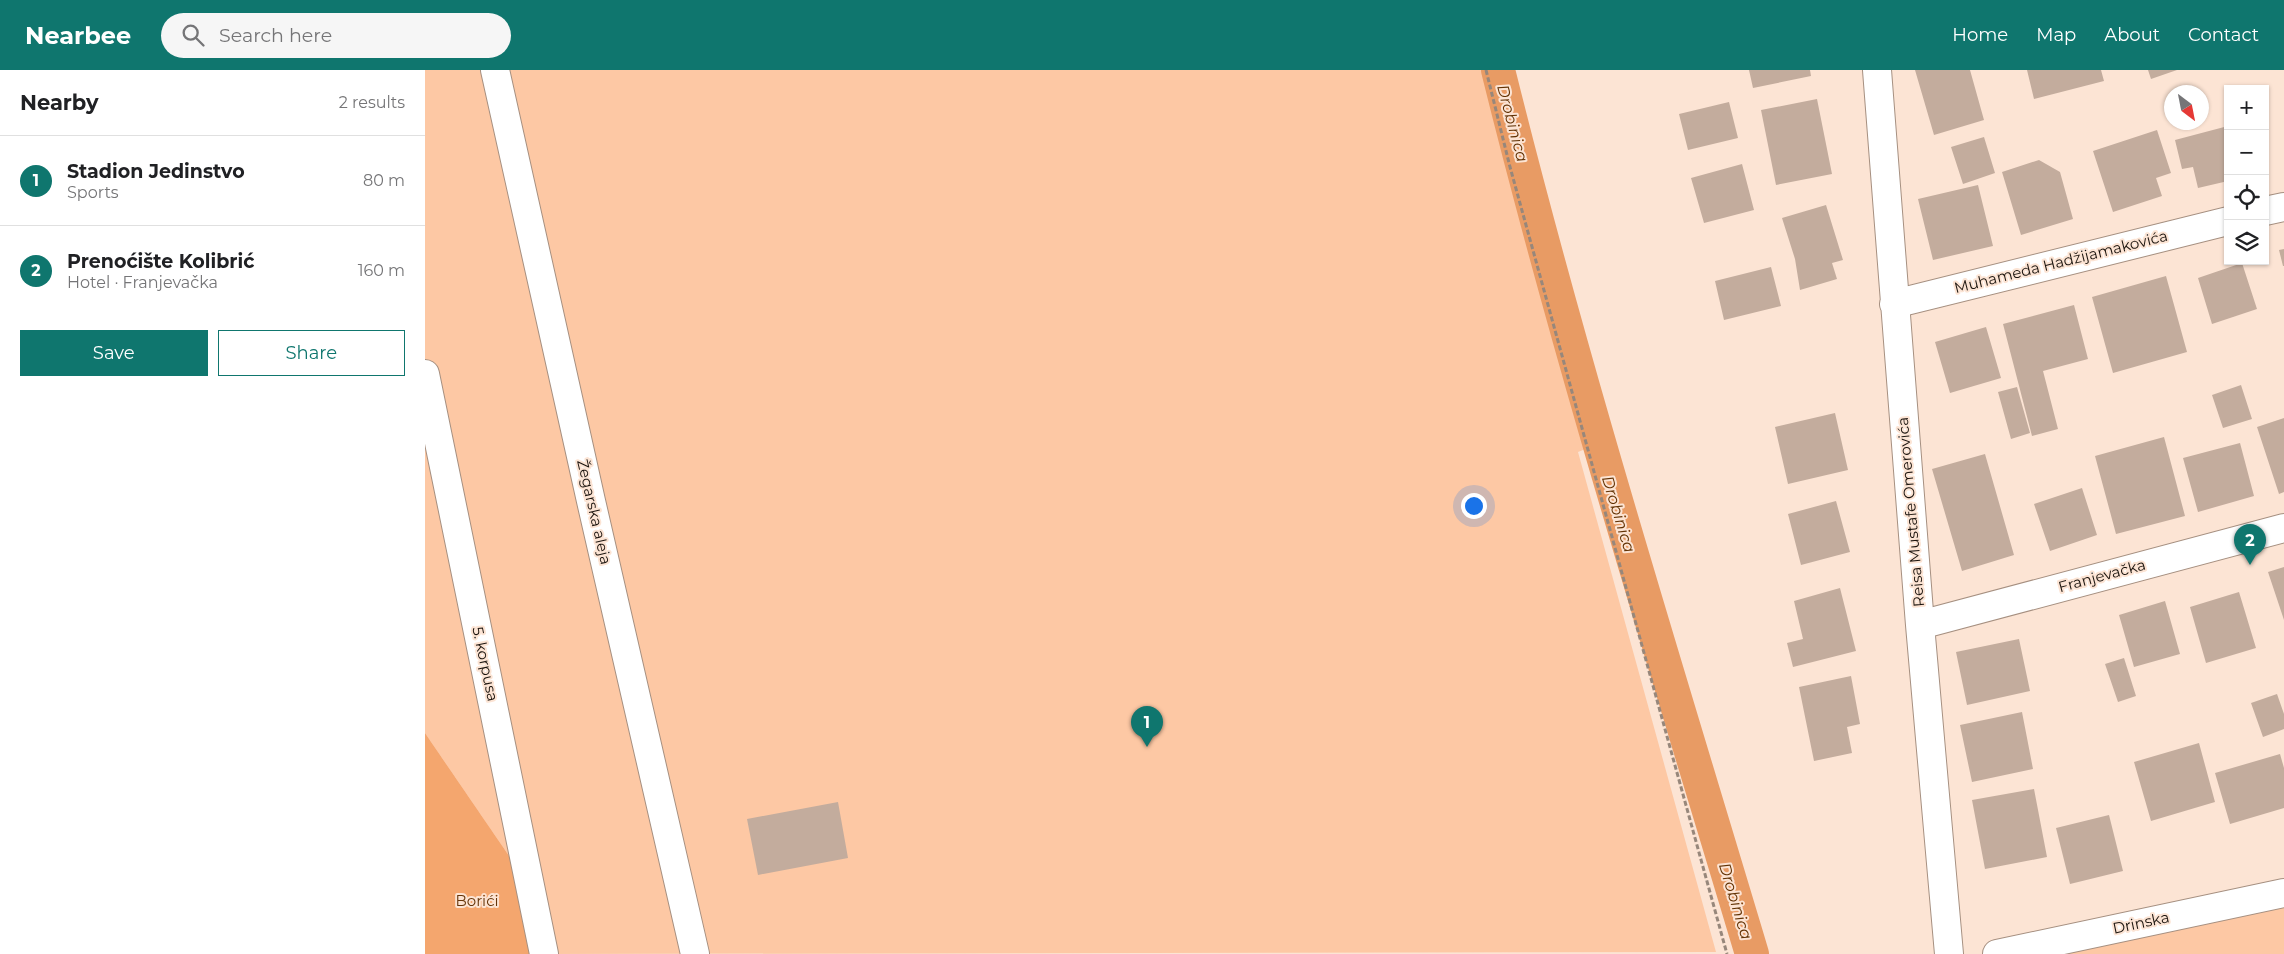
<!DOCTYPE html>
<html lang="en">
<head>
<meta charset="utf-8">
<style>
  body { margin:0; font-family:Montserrat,sans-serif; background:#f6f6f6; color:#202124 }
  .controls { position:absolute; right:15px; top:15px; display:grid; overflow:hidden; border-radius:0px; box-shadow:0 1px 4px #0004 }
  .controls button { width:45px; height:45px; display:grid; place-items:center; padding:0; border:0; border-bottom:1px solid #e0e0e0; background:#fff; color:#202124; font:25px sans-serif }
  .compass { position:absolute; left:1739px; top:15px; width:45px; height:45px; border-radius:50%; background:#fff; box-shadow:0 1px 4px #0004; rotate:148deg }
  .you { position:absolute; left:1048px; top:435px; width:18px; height:18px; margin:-12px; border:4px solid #fff; border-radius:50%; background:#1a73e8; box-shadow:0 0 0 8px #1a73e833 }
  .badge { display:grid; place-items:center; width:32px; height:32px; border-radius:50%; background:#0f766e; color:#fff; font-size:16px; font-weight:700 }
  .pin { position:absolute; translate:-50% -41px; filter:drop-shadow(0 1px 2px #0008) }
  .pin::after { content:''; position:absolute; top:26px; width:18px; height:15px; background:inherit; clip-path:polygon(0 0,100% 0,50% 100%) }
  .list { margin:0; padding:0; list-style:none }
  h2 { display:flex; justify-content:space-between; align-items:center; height:65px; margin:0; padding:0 20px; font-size:21px }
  h2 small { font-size:16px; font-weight:400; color:#757577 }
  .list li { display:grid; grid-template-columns:32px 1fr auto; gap:15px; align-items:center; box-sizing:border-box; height:90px; padding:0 20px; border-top:1px solid #e0e0e0 }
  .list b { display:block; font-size:19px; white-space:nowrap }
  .list p { margin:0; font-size:16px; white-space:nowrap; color:#757577 }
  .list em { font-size:16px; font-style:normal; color:#757577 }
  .actions { display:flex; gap:10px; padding:15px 20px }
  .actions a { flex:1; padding:11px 0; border:1px solid #0f766e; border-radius:0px; text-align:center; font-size:18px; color:#0f766e }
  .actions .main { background:#0f766e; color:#fff }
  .icon { flex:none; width:28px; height:28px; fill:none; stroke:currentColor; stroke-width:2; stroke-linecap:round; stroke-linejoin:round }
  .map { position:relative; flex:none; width:1859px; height:884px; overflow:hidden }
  header { display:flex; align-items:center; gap:30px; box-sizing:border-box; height:70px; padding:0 25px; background:#0f766e; color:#fff }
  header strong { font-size:24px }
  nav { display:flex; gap:28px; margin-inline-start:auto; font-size:18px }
  .search { width:350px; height:45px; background:#f6f6f6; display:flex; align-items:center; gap:12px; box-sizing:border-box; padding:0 18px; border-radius:28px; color:#757577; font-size:19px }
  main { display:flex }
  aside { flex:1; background:#fff }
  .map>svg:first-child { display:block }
  .green { fill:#fdc8a4 }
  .forest { fill:#f4a66e }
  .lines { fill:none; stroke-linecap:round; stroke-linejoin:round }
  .canal { stroke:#e89b64; stroke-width:34 }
  .building { fill:#c3ac9d }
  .minor-casing { stroke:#a69081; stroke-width:30 }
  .path { stroke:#97877b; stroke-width:3; stroke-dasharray:5 2.5; stroke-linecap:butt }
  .minor { stroke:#fff; stroke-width:28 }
  .labels { text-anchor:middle; stroke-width:4; stroke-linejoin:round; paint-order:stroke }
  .street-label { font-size:15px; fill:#1a130d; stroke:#fce4d4 }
  .park-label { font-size:15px; fill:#663509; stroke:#fce4d4 }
  .water-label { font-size:16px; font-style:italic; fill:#613103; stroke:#fce4d4 }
</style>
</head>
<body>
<header>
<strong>Nearbee</strong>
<div class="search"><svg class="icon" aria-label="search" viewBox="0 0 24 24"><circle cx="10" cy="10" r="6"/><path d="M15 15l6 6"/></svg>Search here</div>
<nav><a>Home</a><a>Map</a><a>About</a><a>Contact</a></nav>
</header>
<main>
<aside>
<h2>Nearby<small>2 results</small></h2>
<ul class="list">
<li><span class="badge">1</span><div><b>Stadion Jedinstvo</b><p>Sports</p></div><em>80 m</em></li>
<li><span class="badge">2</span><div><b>Prenoćište Kolibrić</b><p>Hotel · Franjevačka</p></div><em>160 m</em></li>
</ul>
<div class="actions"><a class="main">Save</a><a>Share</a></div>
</aside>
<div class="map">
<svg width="1859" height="884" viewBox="0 0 1859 884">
  <rect width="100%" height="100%" fill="#fce4d4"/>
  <path class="green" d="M0,0h1073l25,101 75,273 -20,8 138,500 -1172,2 -13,-66 -106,-155z
    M1859,823v61h-287z"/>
  <path class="forest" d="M0,663l106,155 13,66h-119z"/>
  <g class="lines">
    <path class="canal" d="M1073,0c74,298 166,590 254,884"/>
  </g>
  <path class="building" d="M1324,0h61l1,6 -58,12z
    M1490,0h55l14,50 -50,15z
    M1602,0h74l3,11 -70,18z
    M1723,0h29l-26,9z
    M1392,29l15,75 -56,11 -15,-75z
    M1304,32l9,36 -50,12 -9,-36z
    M1803,56v55l-30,7 -5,-21 -11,2 -7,-29z
    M1732,60l14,43 -15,5 6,18 -49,16 -20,-61z
    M1559,67l11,36 -32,11 -12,-37z
    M1614,90l21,12 13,47 -52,16 -19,-63z
    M1317,94l12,46 -50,13 -13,-45z
    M1553,115l15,61 -60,14 -15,-61z
    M1401,135l17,55 -11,3 5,16 -37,11 -5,-31 -13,-41z
    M1859,179v17h-1l-4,-16z
    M1817,193l15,46 -45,15 -14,-46z
    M1346,197l10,39 -57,14 -9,-39z
    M1741,206l21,76 -74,21 -21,-76z
    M1649,235l14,54 -45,12 15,58 -26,7 -29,-112z
    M1561,257l15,51 -51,15 -15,-51z
    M1816,315l11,34 -29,9 -11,-33z
    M1592,317l13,46 -19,6 -13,-47z
    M1410,343l13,57 -60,14 -13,-57z
    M1859,348v74l-5,2 -22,-67z
    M1739,367l21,79 -69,18 -21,-78z
    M1815,373l14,53 -56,16 -15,-54z
    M1560,384l29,101 -52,16 -30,-102z
    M1657,418l15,47 -47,16 -16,-47z
    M1411,431l14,51 -49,13 -13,-51z
    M1859,497v53l-16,-48z
    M1415,518l16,63 -63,16 -6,-24 16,-4 -9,-38z
    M1814,522l17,56 -50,15 -16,-56z
    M1740,531l15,53 -46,13 -15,-52z
    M1594,569l11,52 -63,14 -11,-53z
    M1699,588l12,38 -18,6 -13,-38z
    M1426,606l9,48 -13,3 5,26 -38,8 -15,-74z
    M1852,624l7,20v15l-21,8 -12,-34z
    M1597,642l11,57 -61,13 -12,-57z
    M1774,673l16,59 -64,19 -17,-59z
    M1855,684l4,14v40l-54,16 -15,-51z
    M1609,719l13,68 -62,12 -13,-69z
    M413,732l10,56 -90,17 -11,-56z
    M1684,745l14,56 -53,13 -14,-56z"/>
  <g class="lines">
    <defs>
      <path id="minor" d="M70,0l96,431 104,453
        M1452,0l43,555 29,329
        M1840,141l19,-4
        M1469,234l334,-83
        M0,304l119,580
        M1495,555l364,-97
        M1572,884l287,-61"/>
    </defs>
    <use href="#minor" class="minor-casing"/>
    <path class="path" d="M1061,0l24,97 217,787"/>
    <use href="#minor" class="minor"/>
  </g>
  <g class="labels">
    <g class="street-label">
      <text transform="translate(1636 192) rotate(-14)" y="5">Muhameda Hadžijamakovića</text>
      <text transform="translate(169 442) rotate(77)" y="5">Žegarska aleja</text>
      <text transform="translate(1486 442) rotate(-95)" y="5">Reisa Mustafe Omerovića</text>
      <text transform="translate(1677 506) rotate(-15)" y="5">Franjevačka</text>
      <text transform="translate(60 594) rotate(78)" y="5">5. korpusa</text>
      <text transform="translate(1716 853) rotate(-12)" y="5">Drinska</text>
    </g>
    <g class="park-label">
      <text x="52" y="836">Borići</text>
    </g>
    <g class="water-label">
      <text transform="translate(1088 53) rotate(75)" y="6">Drobinica</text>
      <text transform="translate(1194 444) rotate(73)" y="6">Drobinica</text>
      <text transform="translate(1311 831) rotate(73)" y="6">Drobinica</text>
    </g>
  </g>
</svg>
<div class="controls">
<button>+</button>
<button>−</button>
<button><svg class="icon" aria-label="locate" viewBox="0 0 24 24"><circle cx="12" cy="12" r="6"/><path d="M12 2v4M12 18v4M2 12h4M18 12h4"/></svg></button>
<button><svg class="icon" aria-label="layers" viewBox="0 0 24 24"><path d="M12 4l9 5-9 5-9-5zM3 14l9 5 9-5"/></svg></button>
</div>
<svg class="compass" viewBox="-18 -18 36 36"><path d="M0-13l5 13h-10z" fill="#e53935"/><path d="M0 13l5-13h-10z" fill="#757577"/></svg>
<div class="you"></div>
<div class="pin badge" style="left:722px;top:677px">1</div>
<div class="pin badge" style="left:1825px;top:495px">2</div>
</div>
</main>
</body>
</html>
